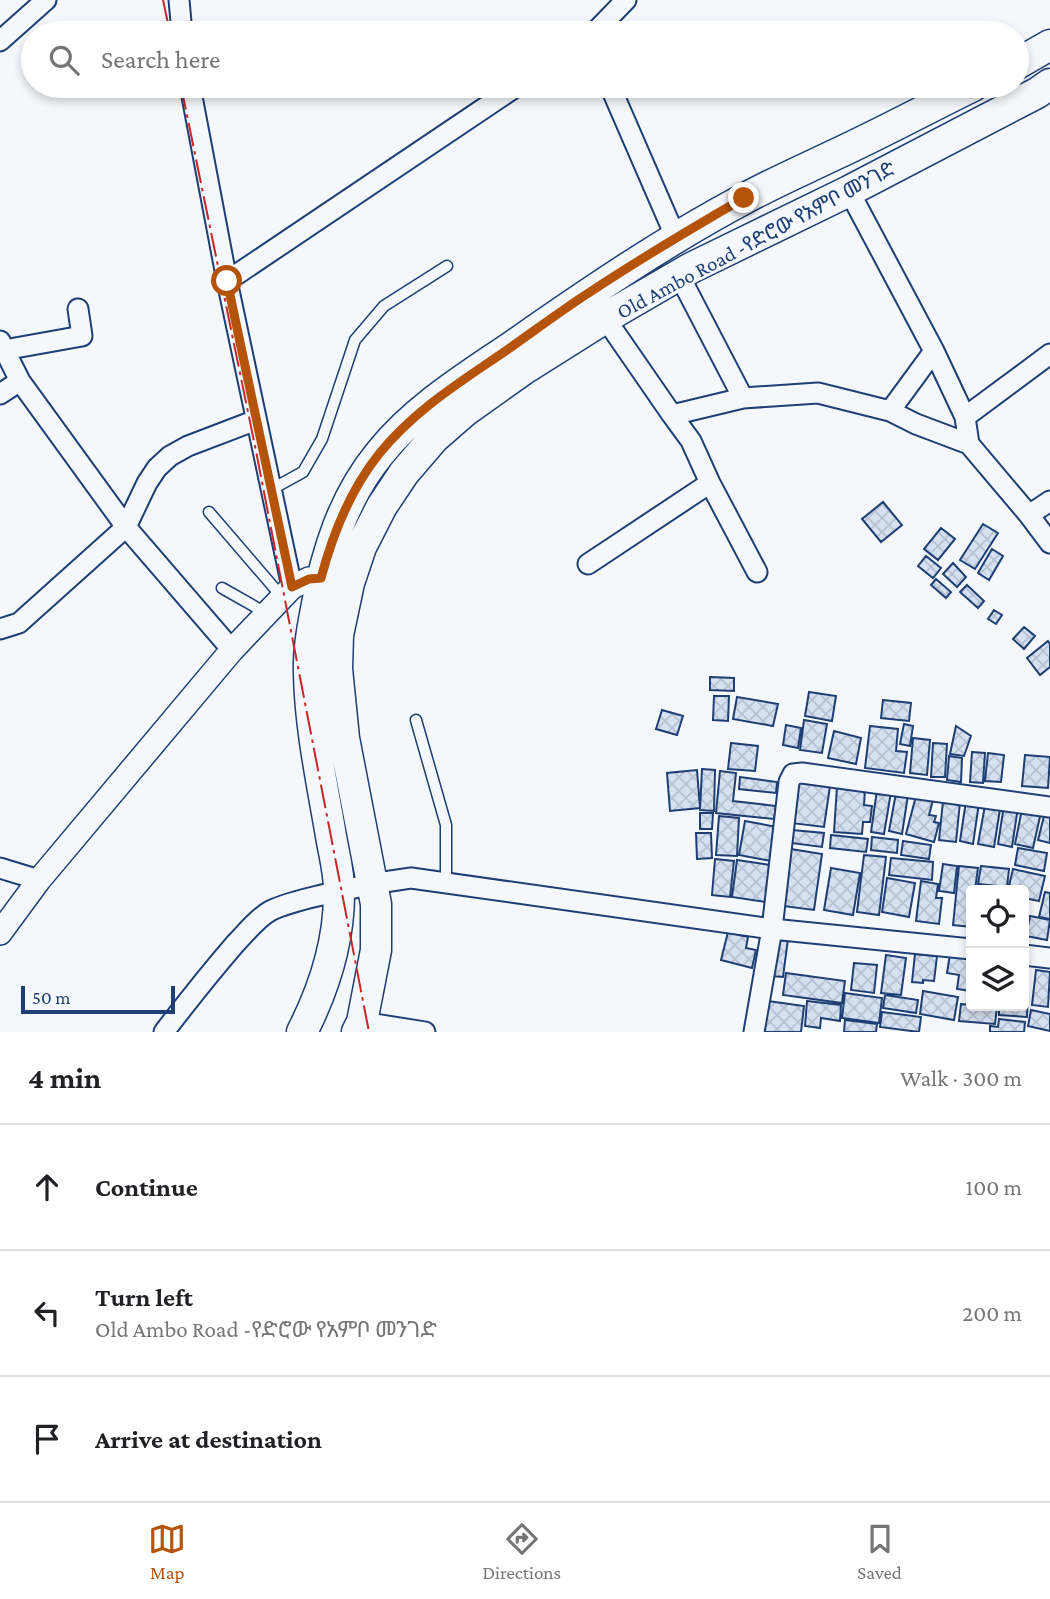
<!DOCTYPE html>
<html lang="en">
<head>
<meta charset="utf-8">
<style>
  body { margin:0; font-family:"Crimson Pro","Noto Sans Ethiopic",serif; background:#f2f2f2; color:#202124 }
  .controls { position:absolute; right:21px; bottom:21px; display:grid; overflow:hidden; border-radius:7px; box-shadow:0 4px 10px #0003 }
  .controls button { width:63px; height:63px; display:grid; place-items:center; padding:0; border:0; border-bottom:2px solid #e0e0e0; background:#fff; color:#202124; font:35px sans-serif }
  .scale { position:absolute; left:21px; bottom:18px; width:154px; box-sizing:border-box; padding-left:7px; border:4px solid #1d3f73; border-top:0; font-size:19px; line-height:24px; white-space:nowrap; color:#1d3f73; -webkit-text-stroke:5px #f4f7fb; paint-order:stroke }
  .stop { position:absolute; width:21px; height:21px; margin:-16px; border:5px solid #b45309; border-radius:50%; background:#fff }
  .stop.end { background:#b45309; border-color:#fff; box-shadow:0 2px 7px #0008 }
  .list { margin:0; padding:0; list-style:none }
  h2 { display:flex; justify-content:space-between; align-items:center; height:91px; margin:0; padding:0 28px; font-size:30px }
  h2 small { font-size:23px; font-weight:400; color:#757577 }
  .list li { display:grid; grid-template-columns:46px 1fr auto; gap:21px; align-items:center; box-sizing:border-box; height:126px; padding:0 28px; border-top:2px solid #e0e0e0 }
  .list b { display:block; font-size:26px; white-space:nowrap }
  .list p { margin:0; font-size:23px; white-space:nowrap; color:#757577 }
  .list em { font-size:23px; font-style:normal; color:#757577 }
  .icon { flex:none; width:38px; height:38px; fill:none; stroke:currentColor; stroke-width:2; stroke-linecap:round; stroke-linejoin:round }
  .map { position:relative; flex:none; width:1050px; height:1032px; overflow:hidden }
  .search { position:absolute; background:#fff; box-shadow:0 4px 10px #0003; left:21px; right:21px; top:21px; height:77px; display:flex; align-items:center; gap:18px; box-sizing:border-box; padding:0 24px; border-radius:38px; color:#757577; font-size:26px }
  .sheet { height:469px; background:#fff }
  nav { display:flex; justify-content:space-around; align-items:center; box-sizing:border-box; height:98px; border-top:2px solid #e0e0e0; background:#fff; font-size:19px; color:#757577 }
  nav a { display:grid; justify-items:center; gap:4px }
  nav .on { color:#b45309 }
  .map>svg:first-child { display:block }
  .building { fill:url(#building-cross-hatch); stroke:#1d3f73; stroke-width:2 }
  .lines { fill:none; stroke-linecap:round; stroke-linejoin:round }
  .service-casing { stroke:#1d3f73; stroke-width:13 }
  .minor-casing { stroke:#1d3f73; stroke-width:23 }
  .tertiary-casing { stroke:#1d3f73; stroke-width:26 }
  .primary-casing { stroke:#1d3f73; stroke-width:33 }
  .service { stroke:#f4f7fb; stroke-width:10 }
  .minor { stroke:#f4f7fb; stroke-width:19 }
  .tertiary { stroke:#f4f7fb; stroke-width:23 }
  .primary { stroke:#f4f7fb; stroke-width:30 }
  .power { stroke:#c62828; stroke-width:2; stroke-dasharray:24 5 3.5 5; stroke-linecap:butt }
  .route { stroke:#b45309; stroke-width:9 }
  .labels { text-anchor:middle; stroke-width:5; stroke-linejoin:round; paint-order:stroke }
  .street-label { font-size:21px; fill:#1d3f73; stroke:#f4f7fb }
</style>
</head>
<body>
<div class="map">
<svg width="1050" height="1032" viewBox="0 0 1050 1032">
  <defs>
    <pattern id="building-cross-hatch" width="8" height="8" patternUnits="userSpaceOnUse" patternTransform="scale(1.75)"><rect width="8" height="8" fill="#d5e0f0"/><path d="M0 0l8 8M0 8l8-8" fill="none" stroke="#b6c1d1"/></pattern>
  </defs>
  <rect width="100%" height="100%" fill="#f4f7fb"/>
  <path class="building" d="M883,502l19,23 -21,17 -19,-23z
    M983,524l15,9 -23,36 -15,-9z
    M941,528l14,11 -17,21 -14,-11z
    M992,549l11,7 -14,24 -11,-7z
    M926,556l15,12 -8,10 -15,-12z
    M953,563l13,14 -9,10 -14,-13z
    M936,579l15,13 -5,6 -15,-13z
    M967,585l17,16 -6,7 -18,-16z
    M994,610l8,5 -6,9 -8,-5z
    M1024,627l11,9 -11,13 -11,-10z
    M1048,641l2,3v23l-10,8 -13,-17z
    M710,677l24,1v13l-24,-1z
    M809,692l27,4 -4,25 -27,-5z
    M714,696h15l-1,25 -15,-1z
    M737,697l41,7 -5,22 -40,-7z
    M883,700l28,3 -2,18 -28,-3z
    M662,710l21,6 -6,19 -21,-6z
    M804,720l23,4 -5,29 -22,-3z
    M904,724l9,2 -3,20 -10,-2z
    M786,725l15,3 -3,20 -15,-3z
    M870,726l28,3 -2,22 11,1 -3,21 -39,-5z
    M956,726l15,10 -7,20 -14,-2z
    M834,731l27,7 -5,26 -28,-6z
    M913,738l17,2 -3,35 -17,-2z
    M731,743l27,3 -3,25 -27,-2z
    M933,743l14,1 -2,33h-14z
    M972,752l13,1 -2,30 -13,-1z
    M988,753l16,2 -3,27 -16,-1z
    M1025,755l25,2 -2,31 -26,-2z
    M949,756l13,2 -1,24 -14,-2z
    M702,769l13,1 -1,41 -14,-1z
    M697,770l3,38 -30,3 -3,-38z
    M720,771l16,2 -3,28 43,5 -2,13 -58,-6z
    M740,777l37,5 -1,11 -37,-4z
    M797,782l33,4 -6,41 -33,-4z
    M837,787l28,2 -1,16 8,1 -2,16h-7l-1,12 -28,-2z
    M877,790l14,2 -7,42 -13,-2z
    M896,793l12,2 -6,39 -13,-3z
    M916,796l17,4 -4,15 7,1 -2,6 5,1 -5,19 -28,-8z
    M986,800l15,3 -7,44 -16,-3z
    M943,801l17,1 -4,40 -17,-2z
    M966,801l13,2 -6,41 -13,-3z
    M1004,805l14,2 -6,40 -14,-3z
    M1022,809l19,3 -8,36 -18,-4z
    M1045,812l5,1v30l-12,-3z
    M700,813h13l-1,16h-12z
    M719,816l20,2 -2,38 -21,-1z
    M745,821l32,6 -6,34 -32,-6z
    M792,830l32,3 -2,14 -31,-4z
    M696,833h15l1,25 -15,1z
    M831,835l37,4 -2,13 -36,-4z
    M872,837l26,3 -1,13 -26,-3z
    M903,841l28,4 -2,14 -28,-4z
    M1018,848l29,5 -3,18 -29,-6z
    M791,849l31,5 -8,56 -31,-4z
    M864,855l22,2 -7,58 -22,-3z
    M891,858l42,4 -1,18 -43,-5z
    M715,859l19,2 -4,36 -18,-2z
    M737,860l34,5 -5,37 -34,-5z
    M943,864l14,2 -3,27 -15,-2z
    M959,866l19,2 -3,22h-4v37l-18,-2z
    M981,866l28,3 -2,18 -29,-3z
    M831,868l29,5 -7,42 -29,-5z
    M1013,869l32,7 -6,25 -15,-3v-8h-16z
    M887,878l28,5 -6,34 -27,-5z
    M921,881l17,3 -2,14h6l-3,26 -23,-3z
    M1045,892l5,1v26l-11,-2z
    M1030,916l20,4 -3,20 -21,-4z
    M728,932l20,5 -2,11 10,2 -4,18 -31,-8z
    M776,937l12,2 -5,38 -12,-1z
    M915,954l22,2 -3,25 -11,-1v3l-11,-1z
    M950,954l21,3v34l-14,-2 2,-14 -12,-2z
    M886,955l20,3 -5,37 -20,-2z
    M854,963l23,2 -3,28 -23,-3z
    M1024,970l2,1 -1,18 3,1 -1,27 -28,-2v-9h25z
    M1036,970l14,2 -2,35 -16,-2z
    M786,973l59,8 -3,22 -59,-8z
    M923,991l35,6 -4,23 -34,-6z
    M845,993l37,5 -3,25 -37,-5z
    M885,995l33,5 -2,13 -33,-5z
    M768,1001l36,5 -3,26h-37z
    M807,1001l34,4 -1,16 -19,-3 -1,10 -15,-2z
    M961,1004l36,3 -2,17 -36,-3z
    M1031,1010l19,4v17l-22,-5z
    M882,1012l39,5 -2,15 -39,-5z
    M999,1019l26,3 -1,10h-34v-6l8,1z
    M845,1020l32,4 -1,8h-32z"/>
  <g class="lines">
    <defs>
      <path id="service" d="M272,489l31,-17 19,-33 33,-99 29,-34 63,-40
        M209,512l73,85
        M222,588l44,25
        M416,720l30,105v58"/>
      <path id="minor" d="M179,0l3,33
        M594,33l32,-33
        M0,41l46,-41
        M190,86l37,195 65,306
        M610,86l66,152
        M849,191l85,160 31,66 4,27 60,71 21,28
        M679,275l64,123
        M227,281l290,-195
        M605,318l67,97
        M0,341l20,40 106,146 106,123
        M4,350l78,-14 -4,-27
        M0,394l20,-13
        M890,411l44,-60
        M965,417l85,-63
        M1029,515l21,-14
        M588,564l122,-81
        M757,572l-47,-89 -19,-42 -19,-26 71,-17 75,-5 72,18 26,13 53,20
        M0,629l19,-6 107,-96 21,-44 10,-15 13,-12 18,-10 68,-26
        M0,868l39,12
        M1024,955l26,3
        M362,1022l63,10
        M164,1032c23,-30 46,-59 71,-88 11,-11 21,-25 35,-33 16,-8 35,-12 52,-16 29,-7 59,-13 89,-17l361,51 199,20
        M754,1032l18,-103 17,-147 4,-8 9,-1 248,34"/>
      <path id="tertiary" d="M0,933l39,-53 193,-230 60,-63 17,-8 12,-1 17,3"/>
      <path id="primary" d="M1017,64l33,-19
        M302,1032c22,-43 37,-89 37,-138 1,-21 -6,-43 -9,-64 -9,-52 -20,-104 -21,-156 -1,-22 3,-44 7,-65 10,-56 27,-111 64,-156 37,-46 89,-77 137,-110 73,-51 148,-102 227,-144 29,-16 59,-29 88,-43 48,-22 94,-47 141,-70
        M357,1032l5,-10 14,-72v-46l-32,-166 -7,-69 1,-34 11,-52 12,-36 21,-41 22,-33 30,-35 31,-27 59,-42 81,-51 86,-50 158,-77 188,-98 13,-9"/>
    </defs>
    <use href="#service" class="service-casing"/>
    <use href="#minor" class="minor-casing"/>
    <use href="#tertiary" class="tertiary-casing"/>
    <use href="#primary" class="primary-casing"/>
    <use href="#service" class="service"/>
    <use href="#minor" class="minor"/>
    <use href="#tertiary" class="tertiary"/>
    <use href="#primary" class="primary"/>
    <path class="power" d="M163,0l7,33
      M181,86l75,365 113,581"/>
  </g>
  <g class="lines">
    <path class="route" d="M227,281l65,306 17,-8 12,-1c12,-45 29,-88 58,-124 35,-44 83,-73 128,-104 27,-19 55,-40 83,-58 50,-33 102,-64 154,-94"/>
  </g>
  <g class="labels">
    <g class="street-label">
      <text transform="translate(756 240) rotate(-28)" y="7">Old Ambo Road -የድሮው የአምቦ መንገድ</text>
    </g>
  </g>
</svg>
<div class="controls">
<button><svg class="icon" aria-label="locate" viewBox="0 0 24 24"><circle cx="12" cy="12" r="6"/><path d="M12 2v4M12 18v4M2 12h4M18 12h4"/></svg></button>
<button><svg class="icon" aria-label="layers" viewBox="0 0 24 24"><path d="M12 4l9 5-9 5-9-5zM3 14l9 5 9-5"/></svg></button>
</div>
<div class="scale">50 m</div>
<div class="stop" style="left:227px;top:281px"></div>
<div class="stop end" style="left:744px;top:198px"></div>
<div class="search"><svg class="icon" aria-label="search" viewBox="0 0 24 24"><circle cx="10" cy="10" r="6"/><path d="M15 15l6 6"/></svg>Search here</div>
</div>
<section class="sheet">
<h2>4 min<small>Walk · 300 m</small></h2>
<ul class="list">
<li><svg class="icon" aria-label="ahead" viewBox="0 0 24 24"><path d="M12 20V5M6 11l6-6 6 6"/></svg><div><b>Continue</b></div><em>100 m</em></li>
<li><svg class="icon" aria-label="left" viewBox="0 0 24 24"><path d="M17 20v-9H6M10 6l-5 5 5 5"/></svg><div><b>Turn left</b><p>Old Ambo Road -የድሮው የአምቦ መንገድ</p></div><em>200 m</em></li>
<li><svg class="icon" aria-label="arrive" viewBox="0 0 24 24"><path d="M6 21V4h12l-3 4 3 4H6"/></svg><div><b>Arrive at destination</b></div></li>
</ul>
</section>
<nav>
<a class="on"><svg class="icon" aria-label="map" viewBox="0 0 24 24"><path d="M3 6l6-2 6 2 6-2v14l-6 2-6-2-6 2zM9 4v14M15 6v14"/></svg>Map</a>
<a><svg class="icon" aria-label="directions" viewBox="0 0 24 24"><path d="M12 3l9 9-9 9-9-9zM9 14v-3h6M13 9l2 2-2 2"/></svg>Directions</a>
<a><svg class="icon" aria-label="saved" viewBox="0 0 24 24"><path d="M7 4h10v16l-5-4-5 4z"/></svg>Saved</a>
</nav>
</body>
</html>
